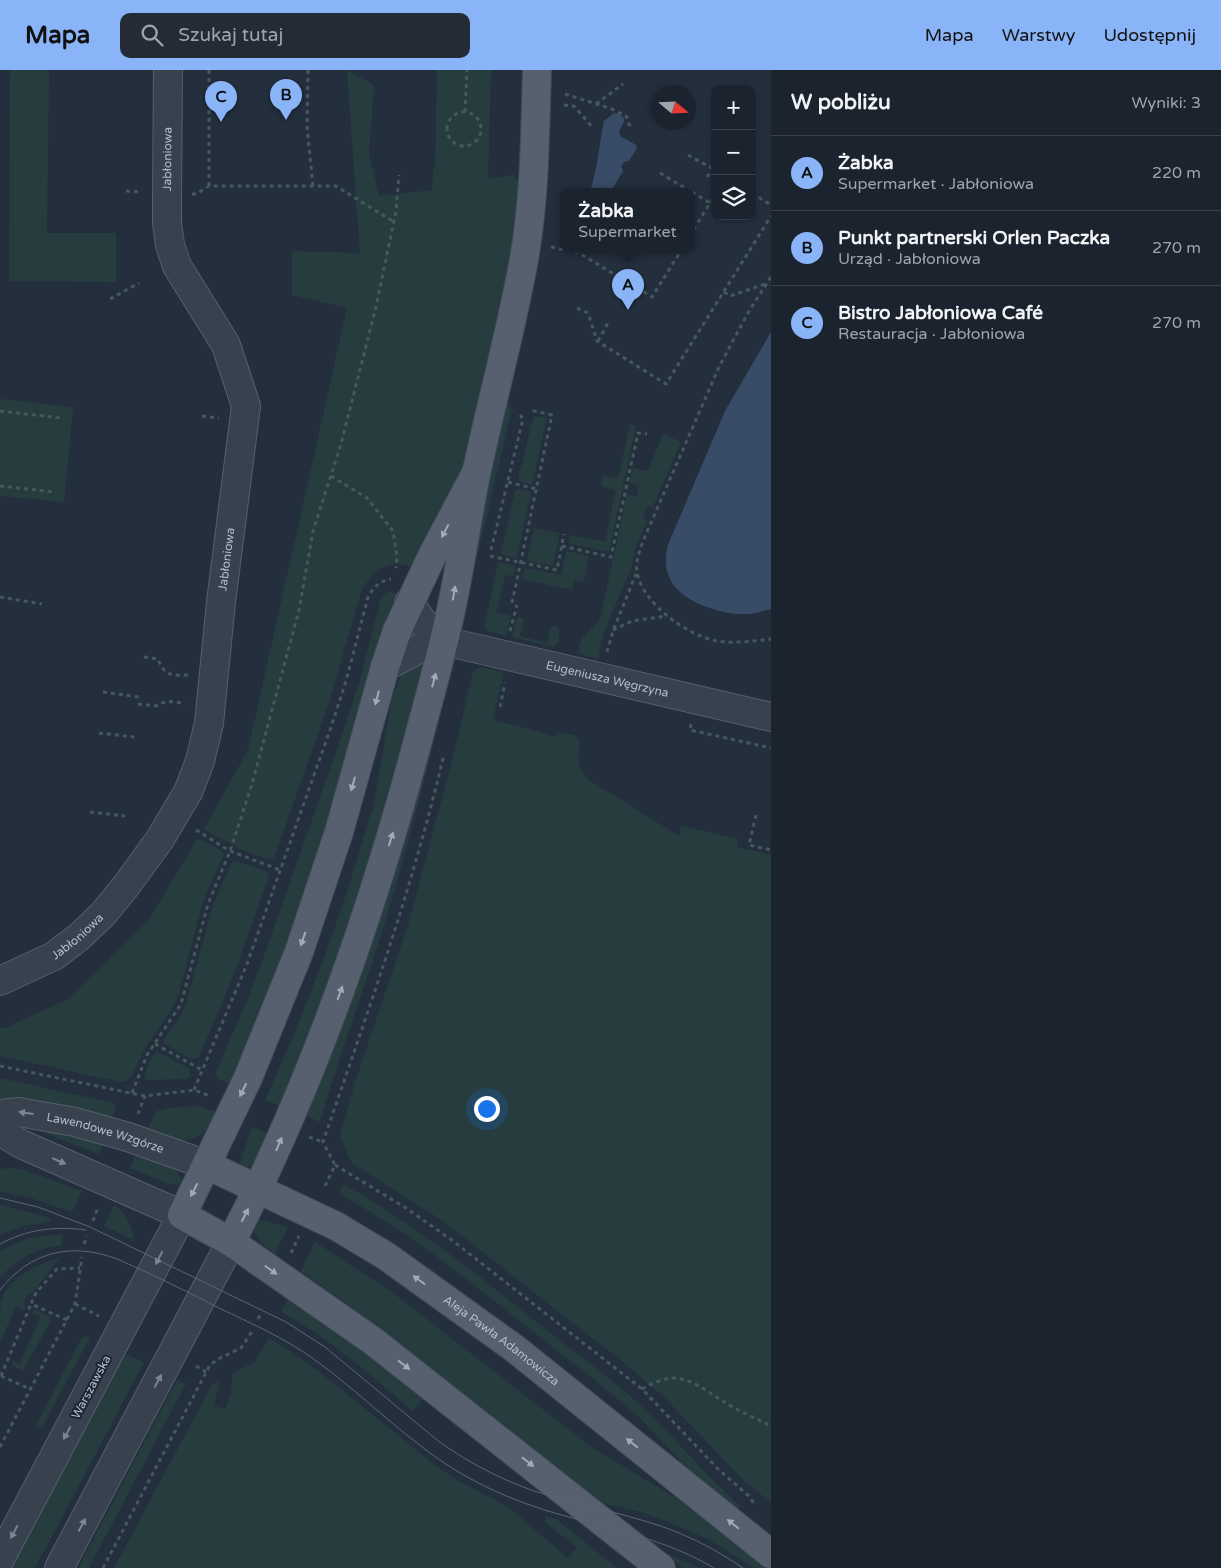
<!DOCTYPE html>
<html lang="pl">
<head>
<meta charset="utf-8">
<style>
  body { margin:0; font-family:"Varela Round",sans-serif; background:#242b36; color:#f1f3f6 }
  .controls { position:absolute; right:15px; top:15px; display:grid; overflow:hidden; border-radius:10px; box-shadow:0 2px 8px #0003 }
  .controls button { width:45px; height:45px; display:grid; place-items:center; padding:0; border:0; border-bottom:1px solid #39404a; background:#1b232e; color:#f1f3f6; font:25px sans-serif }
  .compass { position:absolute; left:651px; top:15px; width:45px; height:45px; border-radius:50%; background:#1b232e; box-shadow:0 2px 8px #0003; rotate:109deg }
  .you { position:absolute; left:486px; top:1038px; width:18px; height:18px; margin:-12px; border:4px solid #fff; border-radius:50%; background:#1a73e8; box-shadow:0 0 0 8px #1a73e833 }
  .badge { display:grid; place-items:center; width:32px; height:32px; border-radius:50%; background:#8ab4f8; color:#111; font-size:16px; font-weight:700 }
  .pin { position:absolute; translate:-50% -41px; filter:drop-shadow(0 1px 2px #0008) }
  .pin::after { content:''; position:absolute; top:26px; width:18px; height:15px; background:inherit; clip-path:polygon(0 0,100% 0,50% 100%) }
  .popup { position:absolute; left:560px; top:118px; width:135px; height:65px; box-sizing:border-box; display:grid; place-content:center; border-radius:10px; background:#1b232e; filter:drop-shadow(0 1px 4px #0005); font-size:16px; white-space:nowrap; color:#a0a4aa }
  .popup b { font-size:19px; color:#f1f3f6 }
  .popup::after { content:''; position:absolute; left:50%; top:100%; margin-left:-10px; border:10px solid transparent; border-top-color:#1b232e }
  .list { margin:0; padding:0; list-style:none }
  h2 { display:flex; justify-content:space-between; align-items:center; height:65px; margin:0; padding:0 20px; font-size:21px }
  h2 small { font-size:16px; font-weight:400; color:#a0a4aa }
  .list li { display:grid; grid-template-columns:32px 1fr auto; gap:15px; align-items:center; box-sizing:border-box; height:75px; padding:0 20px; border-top:1px solid #39404a }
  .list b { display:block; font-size:19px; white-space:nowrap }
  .list p { margin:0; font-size:16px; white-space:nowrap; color:#a0a4aa }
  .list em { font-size:16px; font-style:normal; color:#a0a4aa }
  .icon { flex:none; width:28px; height:28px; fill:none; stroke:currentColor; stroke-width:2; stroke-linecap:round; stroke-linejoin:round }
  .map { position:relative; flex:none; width:771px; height:1498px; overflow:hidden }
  header { display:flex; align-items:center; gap:30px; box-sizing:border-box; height:70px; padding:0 25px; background:#8ab4f8; color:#111 }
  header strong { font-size:24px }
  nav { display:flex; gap:28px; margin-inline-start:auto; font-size:18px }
  .search { width:350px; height:45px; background:#242b36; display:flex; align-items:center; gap:12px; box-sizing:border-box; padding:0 18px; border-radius:10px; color:#a0a4aa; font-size:19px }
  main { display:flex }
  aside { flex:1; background:#1b232e }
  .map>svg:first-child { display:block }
  .green { fill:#263c3f }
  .water { fill:#394c67 }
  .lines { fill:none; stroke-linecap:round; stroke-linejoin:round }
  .minor-casing { stroke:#565f6c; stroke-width:30 }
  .major-casing { stroke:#414a57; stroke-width:30 }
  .path { stroke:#44595c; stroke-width:3; stroke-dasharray:4 4; stroke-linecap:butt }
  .minor { stroke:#38414e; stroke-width:28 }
  .major { stroke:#56606e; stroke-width:28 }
  .tram { stroke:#5a6575; stroke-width:1 }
  .oneway { fill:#a1aab7 }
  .oneway2 { fill:#7c8592 }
  .labels { text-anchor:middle; stroke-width:4; stroke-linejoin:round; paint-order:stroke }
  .street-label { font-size:12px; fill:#b4bcc9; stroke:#1d2633 }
</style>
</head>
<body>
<header>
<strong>Mapa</strong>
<div class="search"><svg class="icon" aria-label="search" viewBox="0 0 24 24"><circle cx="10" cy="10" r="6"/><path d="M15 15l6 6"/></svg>Szukaj tutaj</div>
<nav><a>Mapa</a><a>Warstwy</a><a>Udostępnij</a></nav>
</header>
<main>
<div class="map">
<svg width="771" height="1498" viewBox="0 0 771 1498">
  <rect width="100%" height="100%" fill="#242f3e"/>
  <path class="green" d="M10,0h39l-2,163h69v49l-107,-1z
    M347,0l27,15 -5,68 10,43 53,-6 1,-21 2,-1 2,-98h54l-3,109 25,-4 5,5v14l-9,70 -45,203 -49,101c-26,-10 -38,-1 -53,21l-33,114 -55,155 -4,2 -26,-9 -40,-22 44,-79 99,-442 -55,-13v-44l68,2z
    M0,329l73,8 -9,95 -64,-6z
    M507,331l4,7 -1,10 -39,164 -7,-2z
    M536,346l11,2 -15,67 -12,-3 -2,-3 15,-61z
    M630,354l6,2 -27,126 -41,-9 2,-8 35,7 11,-52 -15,-4 2,-10 15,3z
    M663,364l18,8 -28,65 -5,-1 -5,11 4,4 -11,25 -4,20 -29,69 -5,24 -18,-5c-6,-18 16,-24 21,-39l26,-120 10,1 2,-10 -9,-3 3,-15 15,3z
    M518,419l13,3 -14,66 -15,-3 -1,-2 14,-62z
    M534,458l26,5 -7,33 -26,-5z
    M566,481l23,5 -5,26 -10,-2 -2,10 -50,-11 3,-11 36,7z
    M498,492l18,4 -3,10 -8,-1 -9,37 15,4 -5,20 -19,-5 -3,-3z
    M390,521l12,5 -25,51 -45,163 -50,151 -51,123 -13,-5 -3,-5 33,-76 17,-45 77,-218 17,-52 22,-85 4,-4z
    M517,547l7,2 -4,17 27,7 4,-16 4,-2 5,5 -2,12 -5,5 -41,-10z
    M427,581l-22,91 -7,18 -17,63 -39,128 -60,156 -17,-7c42,-92 78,-187 105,-285h2l20,-117 10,-25z
    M453,592c-20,85 -41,170 -66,254 -21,69 -47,136 -67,206l-13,-6 30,-76 24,-67 90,-309z
    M479,597l25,5 -11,48 37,9 25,8 2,-5 17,3 5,5c0,19 -4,25 10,40l90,56 2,-10 57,13 -1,8 34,8v647l-25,-19 -83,-87 -39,-33 -181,-142 -88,-56 -5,-5 -10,-24 15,-54 53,-157 44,-164 21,-89z
    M198,768l24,13 1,5 -20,46 -24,91 -6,15 -27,38 -14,30 -7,6h-4l-121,-26v-28l7,-1 61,-28 80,-78z
    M233,790l33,11 3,5 -34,96 -36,85 -8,2 -26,-15 -2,-3 17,-24 5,-10 28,-102z
    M157,982l33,17v7l-5,3 -39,1 -2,-5 8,-19z
    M0,1008l113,25 3,5 -5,15 -81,-19 -30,-5z
    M199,1036l20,7c-22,36 -39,29 -74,20l12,-22 10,-3z
    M18,1056l87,14 -6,14 -55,-21z
    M252,1057l19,8c-7,13 -14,24 -25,34h-7l4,-16z
    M138,1079c13,7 43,17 44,33l-5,3 -8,-1 -39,-16z
    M8,1098l14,1 60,22 -10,21 -41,-14 -31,-7v-22z
    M343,1114c70,39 132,89 195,139 32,26 67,50 98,78 36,33 67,72 104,105l-3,4 -46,-38 -53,-56 -41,-34 -151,-119 -40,-29 -67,-41z
    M0,1135l51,13v3l-27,5 -24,9z
    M114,1135c13,8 17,20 20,35l-30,-14z
    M262,1150l26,7 -13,27 -14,-12 -9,-13 4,-7z
    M63,1164l-2,11c-24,3 -45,14 -61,33v-27l28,-13z
    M315,1172l77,50 198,154 91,55 85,67h-12l-44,-28 -42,-18 -24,-9 -42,-10 -229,-180 -72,-52z
    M59,1188l-27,36 -4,-1 -5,11 3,2 -2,4 -8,-4 -16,37c0,-10 0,-36 1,-43 9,-23 36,-36 58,-42z
    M289,1227l49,34 85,68 -10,12c-42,-35 -83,-73 -132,-99z
    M34,1239l15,7 1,6 -27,49 -10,-5 -1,-5 8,3 20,-47 -8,-4z
    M85,1266l5,1 -48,91 -6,-3 44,-84z
    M269,1268l24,15 27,19 115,93 25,17 47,24 61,52 9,-10 -32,-26 1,-6 10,3 61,49h-503l96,-180 3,-4 7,-4 -6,25 11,5 6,-17 2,-20 22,-11z
    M124,1283l20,10 -109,205h-24z
    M177,1310l9,4 -97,184h-11z
    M662,1481l37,17h-16z"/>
  <path class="water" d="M614,43l5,1 5,4v4l-5,9 1,5 16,9 1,3 -8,13 -5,1 -3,4 2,5 -12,20h-21c8,-23 9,-47 14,-70z
    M771,262v277c-10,2 -20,6 -31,5 -10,0 -20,-3 -30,-6 -30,-10 -51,-28 -42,-63l57,-134z"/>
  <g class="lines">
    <defs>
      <g id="minor">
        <path id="s1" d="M409,532l21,30 14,9 327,76"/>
        <path d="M385,597l41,-22 18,-4"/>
        <path id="s2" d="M0,911l54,-25 25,-19 24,-23 23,-28 34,-47 28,-47 12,-31 9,-38 12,-121 25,-196 -20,-61 -49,-79 -7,-21 -3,-22v-26l1,-127"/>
        <path id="s3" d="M0,1044l19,-2 56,10 53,15 79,28"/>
        <path d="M0,1061l21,13 161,71 -182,344"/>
        <path d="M59,1498l172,-326"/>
      </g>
      <g id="major">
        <path d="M476,403l-44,83 -35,75 -12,36 -46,165 -40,120 -51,126 -66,137 49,27 142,99 288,227"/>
        <path id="s4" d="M207,1095l129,61 50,30 128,92 257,206"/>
        <path d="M231,1172c82,-158 140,-326 186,-498 11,-42 23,-83 32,-125 11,-48 17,-96 27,-144 15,-72 35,-143 48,-216 11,-62 11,-126 13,-189"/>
      </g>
    </defs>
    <use href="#minor" class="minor-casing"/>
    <use href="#major" class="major-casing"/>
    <path class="path" d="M308,0l-1,57 6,59
      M565,24l47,15 14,7 4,10
      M596,34l27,-20
      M564,35l10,1 19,22
      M447 59a17 17 0 1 1 34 0a17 17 0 1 1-34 0Z
      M465,42l2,-42
      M688,85l27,15
      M660,103l30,18
      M707,107l5,-8
      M209,116v-116
      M126,121l15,1
      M692,122l18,11 -18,29
      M752,123l19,12
      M192,124h4l13,-8h127l58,36
      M710,133l5,-8
      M551,177l28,6 73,44 30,-48
      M771,207l-22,34 -30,56 -76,174c-3,10 -8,20 -6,30 4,32 51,65 80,70 18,3 36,0 54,-2
      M724,222l6,4 35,-12
      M623,228l8,-14
      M110,229l29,-16
      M577,238l11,5 9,28 69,43 105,-168
      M598,271l11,-20
      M0,341l61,7
      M202,346l17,2
      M331,406l36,22 26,33 4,26 -1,11
      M508,412l28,7
      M0,416l54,6
      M562,476l49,11 27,-124 9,1
      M491,480l32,-131 -5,-7
      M490,486l67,14 7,-36
      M0,527l42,7
      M512,533l40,-188 -22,-5
      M613,560l19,-9 35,-5
      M510,561l7,-26
      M607,582l6,-21 23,-57
      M144,587l14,2c6,17 14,17 31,16
      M103,622l36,5
      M138,634l18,2c8,-6 19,-5 29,-2
      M500,637l5,-24
      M691,654l-1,6 81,18
      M99,663l35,4
      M90,742l35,4
      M756,745l-7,30 22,5
      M196,760l34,21 50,19
      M155,974l47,26
      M0,996l145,30 49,-6 16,6
      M194,1020l53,-126 84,-237 15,-46 22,-84c6,-10 11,-16 23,-18
      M132,1023l15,-38 34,-51 27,-100 22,-53 22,-67 47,-174 14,-79 28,-87 35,-137 20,-96 3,-36
      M138,1044l7,-18
      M309,1067l14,5
      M335,1095l71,43 47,33 189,148 76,80 32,28 5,9
      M325,1116l10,-21 -12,-23c44,-128 90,-255 121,-388
      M93,1151l5,-14
      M84,1174l3,-8
      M291,1183l8,-17
      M75,1234l24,12
      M258,1249l2,-4
      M67,1250l-36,-16 5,-11 21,-24 23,-1
      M196,1296l10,6
      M1,1306l30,-72
      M1,1306l29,13
      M642,1319c10,-5 21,-11 32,-11 20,1 36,16 52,25 14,9 30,15 45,23
      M0,1377l75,-143 7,-47
      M103,1498l107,-203 10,-7 21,-10 12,-18"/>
    <use href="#minor" class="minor"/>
    <use href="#major" class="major"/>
    <path class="tram" d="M0,1128l38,9 52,20 196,95 39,25 112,93c30,22 63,39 97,51 38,12 76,19 114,31 34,10 66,26 95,46
      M0,1174c28,-15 55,-18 86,-14
      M0,1220c30,-39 72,-48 117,-31 35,15 69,32 102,49 33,16 66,30 96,52 53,38 98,88 156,119 31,17 64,29 98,38 50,14 100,24 145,51"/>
  </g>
  <defs><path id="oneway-solid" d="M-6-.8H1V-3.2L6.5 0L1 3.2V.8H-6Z" transform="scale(1.25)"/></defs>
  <g class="oneway">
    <use href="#oneway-solid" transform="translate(445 461) rotate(118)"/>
    <use href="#oneway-solid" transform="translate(454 523) rotate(-80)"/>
    <use href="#oneway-solid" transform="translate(434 610) rotate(-75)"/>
    <use href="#oneway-solid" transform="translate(377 628) rotate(105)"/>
    <use href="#oneway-solid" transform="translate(353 714) rotate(106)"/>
    <use href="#oneway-solid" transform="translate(391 769) rotate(-72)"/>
    <use href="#oneway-solid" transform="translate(303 869) rotate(109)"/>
    <use href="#oneway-solid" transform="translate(340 923) rotate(-70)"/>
    <use href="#oneway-solid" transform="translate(243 1020) rotate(116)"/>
    <use href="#oneway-solid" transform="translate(279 1074) rotate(-67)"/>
    <use href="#oneway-solid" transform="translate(194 1120) rotate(117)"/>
    <use href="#oneway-solid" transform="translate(245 1145) rotate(-63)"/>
    <use href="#oneway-solid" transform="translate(271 1200) rotate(35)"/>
    <use href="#oneway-solid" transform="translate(419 1210) rotate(-144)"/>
    <use href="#oneway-solid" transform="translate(404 1295) rotate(38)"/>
    <use href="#oneway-solid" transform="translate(632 1373) rotate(-141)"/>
    <use href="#oneway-solid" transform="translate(528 1392) rotate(38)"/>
    <use href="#oneway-solid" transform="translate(733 1454) rotate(-141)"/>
  </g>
  <g class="oneway2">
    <use href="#oneway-solid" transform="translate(26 1043) rotate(-172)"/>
    <use href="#oneway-solid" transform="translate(59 1091) rotate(23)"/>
    <use href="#oneway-solid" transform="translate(159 1188) rotate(117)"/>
    <use href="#oneway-solid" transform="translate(158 1311) rotate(-62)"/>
    <use href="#oneway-solid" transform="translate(67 1363) rotate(118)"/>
    <use href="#oneway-solid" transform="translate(82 1455) rotate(-62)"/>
    <use href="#oneway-solid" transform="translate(14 1462) rotate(118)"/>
  </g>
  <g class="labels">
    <g class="street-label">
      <text dy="4" stroke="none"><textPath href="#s2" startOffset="930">Jabłoniowa</textPath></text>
      <text dy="4" stroke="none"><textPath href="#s2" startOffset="510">Jabłoniowa</textPath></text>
      <text dy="4" stroke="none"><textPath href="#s1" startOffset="221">Eugeniusza Węgrzyna</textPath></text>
      <text dy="4" stroke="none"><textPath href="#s2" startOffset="90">Jabłoniowa</textPath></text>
      <text dy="4" stroke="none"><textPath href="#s3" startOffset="108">Lawendowe Wzgórze</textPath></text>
      <text dy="4" stroke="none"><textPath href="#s4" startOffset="344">Aleja Pawła Adamowicza</textPath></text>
      <text transform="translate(91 1317) rotate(-62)" y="4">Warszawska</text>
    </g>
  </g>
</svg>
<div class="controls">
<button>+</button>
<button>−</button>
<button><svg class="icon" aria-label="layers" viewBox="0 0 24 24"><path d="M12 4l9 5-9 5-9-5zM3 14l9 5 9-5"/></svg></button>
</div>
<svg class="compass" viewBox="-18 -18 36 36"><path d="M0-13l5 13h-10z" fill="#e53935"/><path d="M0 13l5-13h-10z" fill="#a0a4aa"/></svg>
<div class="you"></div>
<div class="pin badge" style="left:628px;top:240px">A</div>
<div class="popup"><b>Żabka</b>Supermarket</div>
<div class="pin badge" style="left:286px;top:50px">B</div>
<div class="pin badge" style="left:221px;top:52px">C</div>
</div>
<aside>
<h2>W pobliżu<small>Wyniki: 3</small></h2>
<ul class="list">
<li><span class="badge">A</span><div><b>Żabka</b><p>Supermarket · Jabłoniowa</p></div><em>220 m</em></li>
<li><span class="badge">B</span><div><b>Punkt partnerski Orlen Paczka</b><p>Urząd · Jabłoniowa</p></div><em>270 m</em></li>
<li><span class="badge">C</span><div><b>Bistro Jabłoniowa Café</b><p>Restauracja · Jabłoniowa</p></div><em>270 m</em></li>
</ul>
</aside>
</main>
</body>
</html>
